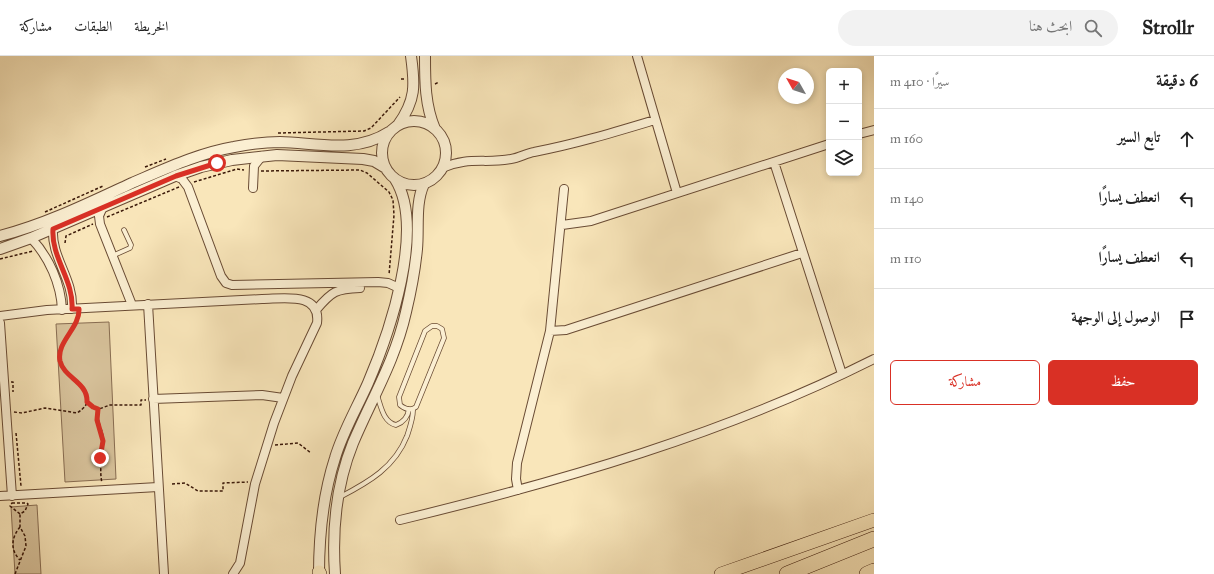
<!DOCTYPE html>
<html lang="ar">
<head>
<meta charset="utf-8">
<style>
  body { margin:0; font-family:"IM FELL Great Primer",Amiri,serif; background:#f2f2f2; color:#222; direction:rtl }
  .controls { position:absolute; right:12px; top:12px; display:grid; overflow:hidden; border-radius:6px; box-shadow:0 2px 6px #0003 }
  .controls button { width:36px; height:36px; display:grid; place-items:center; padding:0; border:0; border-bottom:1px solid #e0e0e0; background:#fff; color:#222; font:20px sans-serif }
  .compass { position:absolute; left:778px; top:12px; width:36px; height:36px; border-radius:50%; background:#fff; box-shadow:0 2px 6px #0003; rotate:309deg }
  .stop { position:absolute; width:12px; height:12px; margin:-9px; border:3px solid #d93025; border-radius:50%; background:#fff }
  .stop.end { background:#d93025; border-color:#fff; box-shadow:0 1px 4px #0008 }
  .list { margin:0; padding:0; list-style:none }
  h2 { display:flex; justify-content:space-between; align-items:center; height:52px; margin:0; padding:0 16px; font-size:17px }
  h2 small { font-size:13px; font-weight:400; color:#767676 }
  .list li { display:grid; grid-template-columns:26px 1fr auto; gap:12px; align-items:center; box-sizing:border-box; height:60px; padding:0 16px; border-top:1px solid #e0e0e0 }
  .list b { display:block; font-size:15px; white-space:nowrap }
  .list em { font-size:13px; font-style:normal; color:#767676 }
  .actions { display:flex; gap:8px; padding:12px 16px }
  .actions a { flex:1; padding:9px 0; border:1px solid #d93025; border-radius:6px; text-align:center; font-size:14px; color:#d93025 }
  .actions .main { background:#d93025; color:#fff }
  .icon { flex:none; width:22px; height:22px; fill:none; stroke:currentColor; stroke-width:2; stroke-linecap:round; stroke-linejoin:round }
  .map { position:relative; flex:none; width:874px; height:518px; overflow:hidden; direction:ltr }
  header { display:flex; align-items:center; gap:24px; box-sizing:border-box; height:56px; padding:0 20px; background:#fff; border-bottom:1px solid #e0e0e0 }
  header strong { font-size:19px }
  nav { display:flex; gap:22px; margin-inline-start:auto; font-size:14px }
  .search { width:280px; height:36px; background:#f2f2f2; display:flex; align-items:center; gap:10px; box-sizing:border-box; padding:0 14px; border-radius:22px; color:#767676; font-size:15px }
  main { display:flex }
  aside { flex:1; background:#fff }
  .map>svg:first-child { display:block }
  .green { fill:#d8c39c; stroke:#886d52 }
  .lines { fill:none; stroke-linecap:round; stroke-linejoin:round }
  .service-casing { stroke:#694b34; stroke-width:5.5 }
  .minor-casing { stroke:#694b34; stroke-width:10 }
  .tertiary-casing { stroke:#694b34; stroke-width:12 }
  .primary-casing { stroke:#391708; stroke-width:14 }
  .motorway-casing { stroke:#391708; stroke-width:16 }
  .path { stroke:#391708; stroke-width:1.5; stroke-dasharray:3 2; stroke-linecap:butt }
  .service { stroke:#fbefd2; stroke-width:4 }
  .minor { stroke:#fbefd2; stroke-width:8 }
  .tertiary { stroke:#fbefd2; stroke-width:10 }
  .primary { stroke:#f9e6ba; stroke-width:13 }
  .motorway { stroke:#f9e6ba; stroke-width:15 }
  .route { stroke:#d93025; stroke-width:5 }
</style>
</head>
<body>
<header>
<strong>Strollr</strong>
<div class="search"><svg class="icon" aria-label="search" viewBox="0 0 24 24"><circle cx="10" cy="10" r="6"/><path d="M15 15l6 6"/></svg>ابحث هنا</div>
<nav><a>الخريطة</a><a>الطبقات</a><a>مشاركة</a></nav>
</header>
<main>
<aside>
<h2>6 دقيقة<small>سيرًا · 410 m</small></h2>
<ul class="list">
<li><svg class="icon" aria-label="ahead" viewBox="0 0 24 24"><path d="M12 20V5M6 11l6-6 6 6"/></svg><div><b>تابع السير</b></div><em>160 m</em></li>
<li><svg class="icon" aria-label="left" viewBox="0 0 24 24"><path d="M17 20v-9H6M10 6l-5 5 5 5"/></svg><div><b>انعطف يسارًا</b></div><em>140 m</em></li>
<li><svg class="icon" aria-label="left" viewBox="0 0 24 24"><path d="M17 20v-9H6M10 6l-5 5 5 5"/></svg><div><b>انعطف يسارًا</b></div><em>110 m</em></li>
<li><svg class="icon" aria-label="arrive" viewBox="0 0 24 24"><path d="M6 21V4h12l-3 4 3 4H6"/></svg><div><b>الوصول إلى الوجهة</b></div></li>
</ul>
<div class="actions"><a class="main">حفظ</a><a>مشاركة</a></div>
</aside>
<div class="map">
<svg width="874" height="518" viewBox="0 0 874 518">
  <rect width="100%" height="100%" fill="#f9e6ba"/>
  <filter id="stains"><feTurbulence type="fractalNoise" baseFrequency=".005" numOctaves="4"/><feColorMatrix values="0 0 0 0 .2 0 0 0 0 .09 0 0 0 0 .02 0 0 0 .5 -.17"/></filter>
  <radialGradient id="worn" r=".72"><stop offset=".6" stop-color="#630" stop-opacity="0"/><stop offset="1" stop-color="#630" stop-opacity=".3"/></radialGradient>
  <path class="green" d="M109,266l7,157 -51,3 -9,-158z
    M37,449l4,69h-26l-4,-67z"/>
  <g class="lines">
    <defs>
      <path id="service" d="M112,200l18,-8 1,-3 -7,-15
        M432,270h5l5,3 2,9 -28,69c-5,4 -11,2 -16,-2l-1,-8 26,-66z
        M377,339c4,11 6,27 19,30 8,-3 12,-8 13,-16
        M340,441c29,-15 55,-30 67,-61 3,-9 6,-17 6,-26"/>
      <path id="minor" d="M637,0l40,137
        M859,78l15,-4
        M774,106l68,212
        M442,112c27,-12 43,-4 69,-9 8,-1 16,-6 23,-7 42,-8 81,-20 121,-32
        M175,120l7,3 6,8 33,89 5,7 6,2 146,-3 10,1 11,5
        M253,132l1,-22 8,-10
        M102,153l-3,7 1,8 32,81
        M562,169l29,-4 238,-77
        M53,173c-2,29 21,50 19,80
        M31,182c18,19 30,46 31,72
        M148,248l16,270
        M316,254c16,-19 20,-21 44,-22
        M0,260l47,-6 215,-11c20,0 59,-8 55,24l-25,53 -18,47 -19,61 -15,79 -7,11
        M0,267l12,173
        M550,275l16,-1 236,-77
        M153,343l109,-4 21,3
        M518,434l-2,-11 1,-16 33,-132 14,-142
        M0,440l158,-9
        M400,464c162,-39 325,-86 474,-161"/>
      <path id="tertiary" d="M425,0c0,26 0,49 10,73
        M382 97a32 32 0 1 1 64 0a32 32 0 1 1-64 0Z
        M398,69c18,-25 17,-40 13,-69
        M0,180c46,-12 89,-33 132,-53 33,-14 67,-30 102,-36 15,-3 31,-5 46,-5 37,1 75,12 109,-10
        M0,193l31,-11 144,-62 26,-9 31,-7 45,-5 86,4 11,2 10,6
        M319,518c0,-39 4,-79 16,-116 8,-27 22,-50 33,-75 21,-49 58,-155 27,-204
        M335,518c-3,-44 1,-89 18,-131 19,-45 42,-82 53,-131 5,-21 9,-42 11,-63 2,-21 -2,-46 7,-65"/>
      <path id="primary" d="M319,516l1,2
        M721,518l153,-54"/>
      <path id="motorway" d="M787,518l87,-35
        M867,518l7,-3"/>
    </defs>
    <use href="#service" class="service-casing"/>
    <use href="#minor" class="minor-casing"/>
    <use href="#tertiary" class="tertiary-casing"/>
    <use href="#primary" class="primary-casing"/>
    <use href="#motorway" class="motorway-casing"/>
    <path class="path" d="M401,23h4
      M435,28l4,-2
      M278,77l86,-2 7,-3 29,-31
      M145,111l21,-8
      M261,115l99,-1 7,3 22,19 4,8 1,15 -5,60
      M194,126l43,-13 7,1
      M45,156l58,-26
      M107,161l72,-30
      M65,187l1,-7 27,-12
      M0,203l33,-8
      M11,326h2v10
      M87,346l12,7 11,-4h31v-5h5
      M99,353c-3,10 2,17 4,27 2,17 -5,28 -1,47
      M14,356l8,1 23,-5 32,5c30,-19 -12,-34 -17,-51 -5,-17 16,-31 19,-47
      M16,377l5,53
      M275,389l23,-2 13,10
      M172,428l13,-1 13,8h25v-8l25,-1
      M12,447h15l1,1 -3,7 -5,3 -10,-8z
      M20,471c-9,11 -10,23 0,33
      M15,518l11,-28 -1,-10 -5,-9v-13"/>
    <use href="#service" class="service"/>
    <use href="#minor" class="minor"/>
    <use href="#tertiary" class="tertiary"/>
    <use href="#primary" class="primary"/>
    <use href="#motorway" class="motorway"/>
  </g>
  <g class="lines">
    <path class="route" d="M100,402l3,-17 -6,-21 1,-11 -5,-2 -6,-5c1,-20 -23,-24 -27,-41 -4,-19 20,-33 19,-52h-7c2,-29 -21,-51 -19,-80l123,-53 41,-13"/>
  </g>
  <rect width="100%" height="100%" filter="url(#stains)"/>
  <rect width="100%" height="100%" fill="url(#worn)"/>
</svg>
<div class="controls">
<button>+</button>
<button>−</button>
<button><svg class="icon" aria-label="layers" viewBox="0 0 24 24"><path d="M12 4l9 5-9 5-9-5zM3 14l9 5 9-5"/></svg></button>
</div>
<svg class="compass" viewBox="-18 -18 36 36"><path d="M0-13l5 13h-10z" fill="#e53935"/><path d="M0 13l5-13h-10z" fill="#767676"/></svg>
<div class="stop" style="left:217px;top:107px"></div>
<div class="stop end" style="left:100px;top:402px"></div>
</div>
</main>
</body>
</html>
